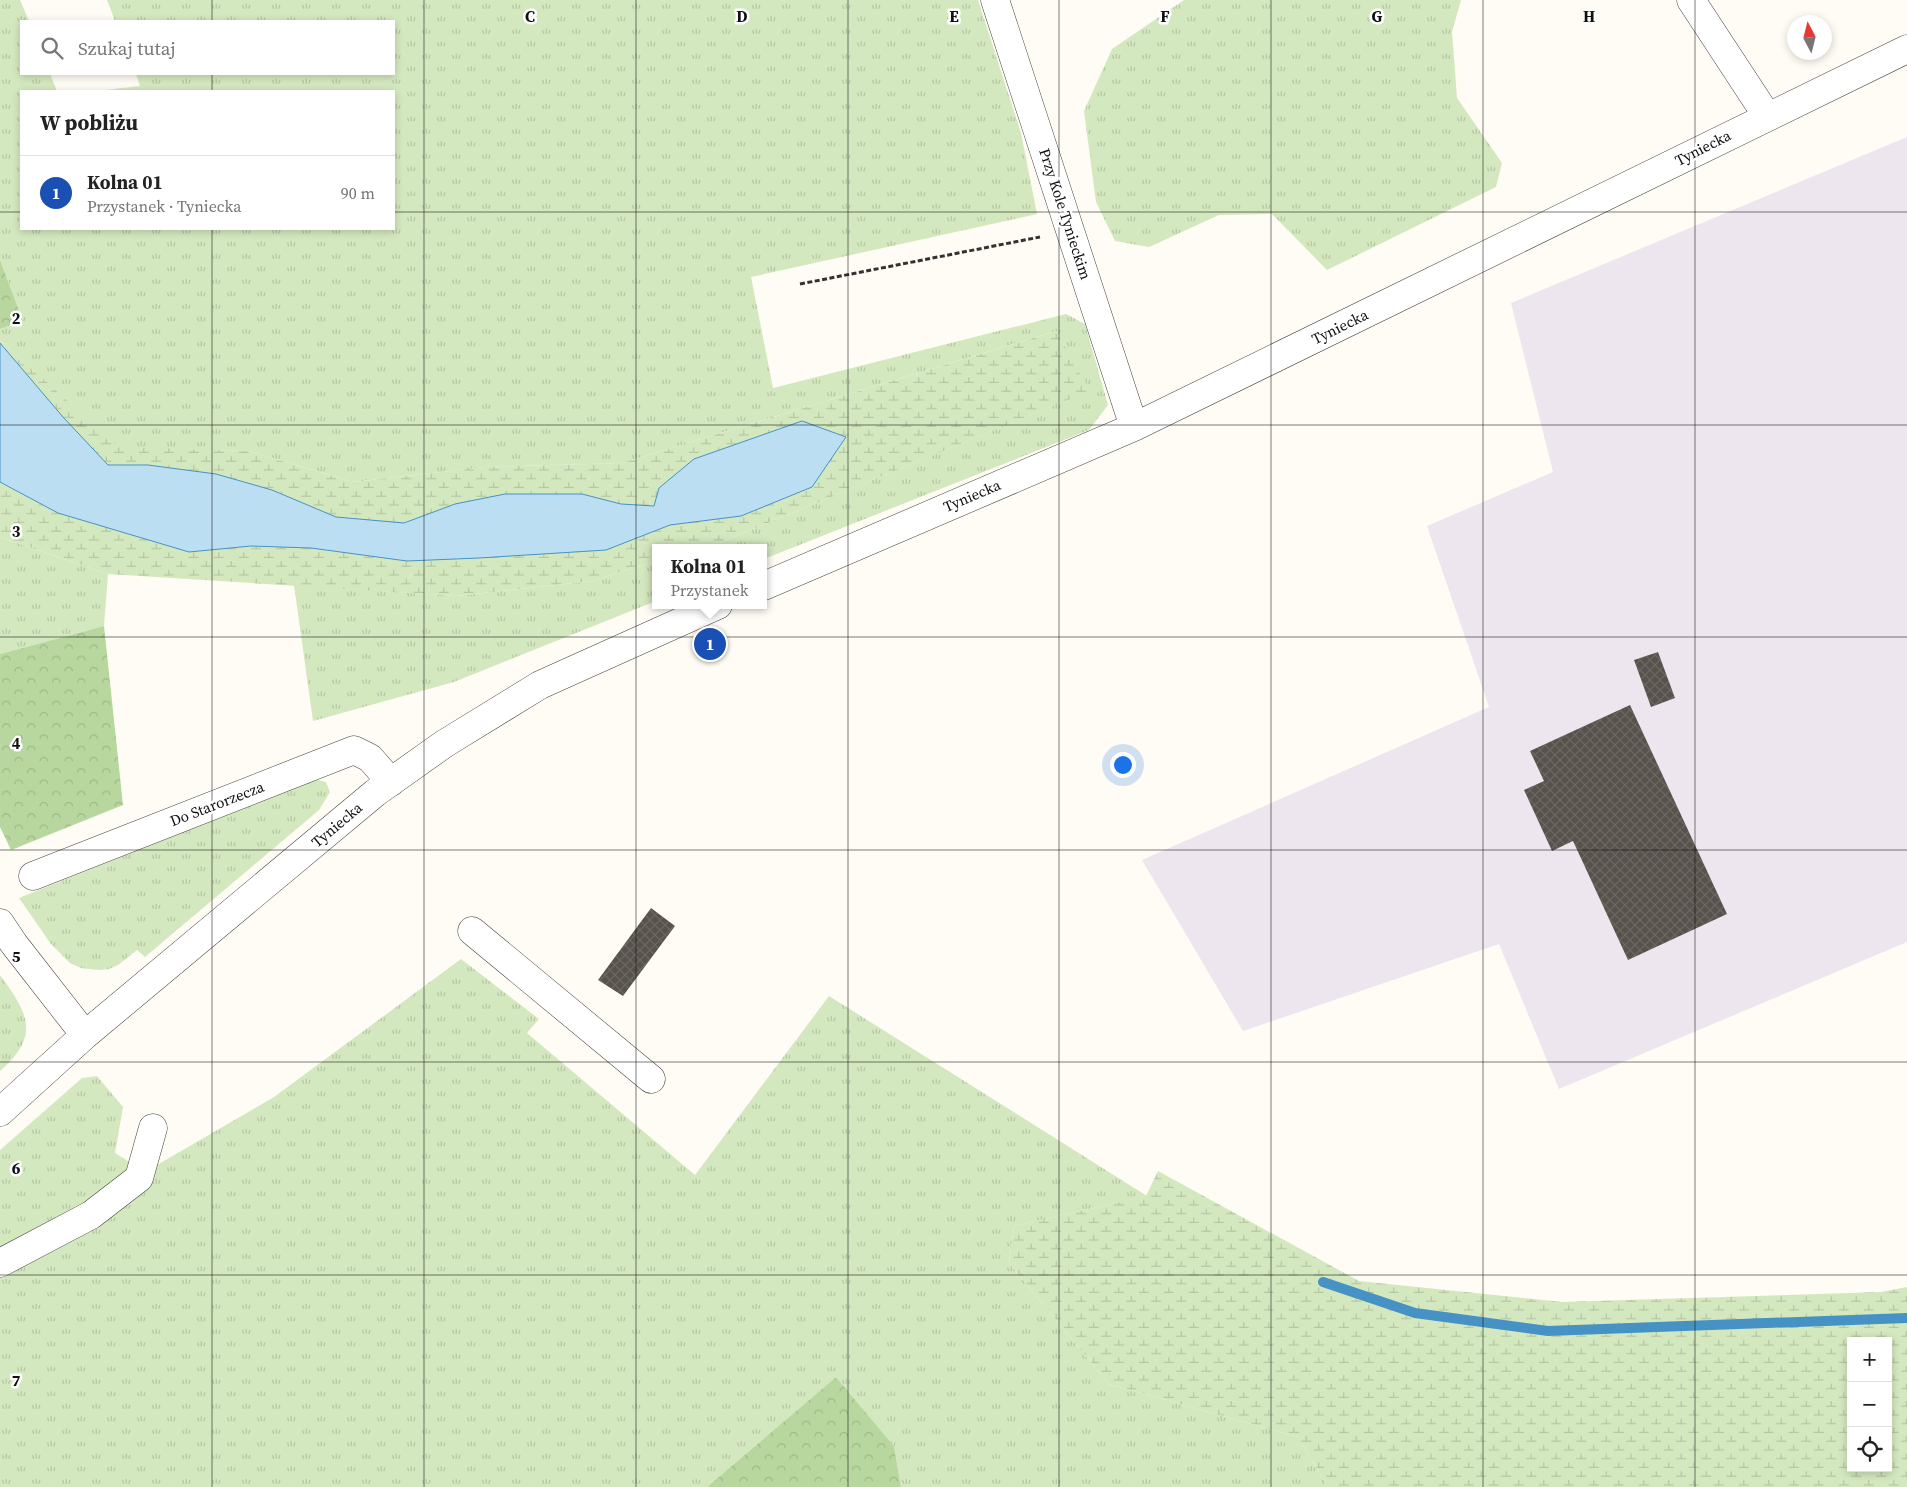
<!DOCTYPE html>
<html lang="pl">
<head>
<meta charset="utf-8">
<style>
  body { margin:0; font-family:"Source Serif 4",serif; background:#f2f2f2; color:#222 }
  .controls { position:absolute; right:15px; bottom:15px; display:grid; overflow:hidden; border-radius:0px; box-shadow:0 2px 8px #0003 }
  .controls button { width:45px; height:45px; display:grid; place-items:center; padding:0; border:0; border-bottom:1px solid #e0e0e0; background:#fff; color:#222; font:25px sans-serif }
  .compass { position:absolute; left:1787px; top:15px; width:45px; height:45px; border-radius:50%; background:#fff; box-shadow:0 2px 8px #0003; rotate:353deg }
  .you { position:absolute; left:1122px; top:764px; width:18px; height:18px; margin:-12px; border:4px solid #fff; border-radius:50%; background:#1a73e8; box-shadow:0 0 0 8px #1a73e833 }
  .badge { display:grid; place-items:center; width:32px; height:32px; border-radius:50%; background:#b93035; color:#fff; font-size:16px; font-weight:700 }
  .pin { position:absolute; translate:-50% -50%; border:2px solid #fff; box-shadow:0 1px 5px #0006 }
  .popup { position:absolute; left:652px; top:544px; width:115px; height:65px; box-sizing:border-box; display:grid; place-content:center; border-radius:0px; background:#fff; filter:drop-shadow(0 1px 4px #0005); font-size:16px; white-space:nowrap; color:#767676 }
  .popup b { font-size:19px; color:#222 }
  .popup::after { content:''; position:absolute; left:50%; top:100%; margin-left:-10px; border:10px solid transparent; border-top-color:#fff }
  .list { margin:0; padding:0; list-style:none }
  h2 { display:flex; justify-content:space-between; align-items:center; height:65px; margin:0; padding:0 20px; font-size:21px }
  h2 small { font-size:16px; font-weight:400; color:#767676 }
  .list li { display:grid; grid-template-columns:32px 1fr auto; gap:15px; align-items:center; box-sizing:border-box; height:75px; padding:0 20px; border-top:1px solid #e0e0e0 }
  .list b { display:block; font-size:19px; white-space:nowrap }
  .list p { margin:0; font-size:16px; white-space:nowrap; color:#767676 }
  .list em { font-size:16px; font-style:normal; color:#767676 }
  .icon { flex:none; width:28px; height:28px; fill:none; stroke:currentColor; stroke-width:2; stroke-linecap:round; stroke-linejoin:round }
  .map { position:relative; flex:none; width:1907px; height:1487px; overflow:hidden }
  .search { position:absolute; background:#fff; box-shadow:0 2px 8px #0003; left:20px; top:20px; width:375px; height:55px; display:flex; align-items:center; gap:12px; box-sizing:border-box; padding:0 18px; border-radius:0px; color:#767676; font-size:19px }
  .panel { position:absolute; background:#fff; box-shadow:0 2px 8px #0003; left:20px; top:90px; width:375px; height:140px; border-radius:0px }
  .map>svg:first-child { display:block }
  .industrial { fill:#ede6ee }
  .grass { fill:url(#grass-tufts) }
  .forest { fill:url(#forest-crowns) }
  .wetland { fill:url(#wetland-marsh); fill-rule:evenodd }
  .water { fill:#bcdef3; stroke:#4792c5 }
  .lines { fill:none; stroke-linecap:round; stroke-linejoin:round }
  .stream { stroke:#4792c5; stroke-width:10 }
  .building { fill:url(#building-cross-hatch) }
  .minor-casing { stroke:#434343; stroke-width:29 }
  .path { stroke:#323232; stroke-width:3; stroke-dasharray:5 2.5; stroke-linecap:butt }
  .minor { stroke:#fff; stroke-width:28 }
  .grid { fill:none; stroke:#101010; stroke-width:1; stroke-opacity:0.55 }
  .labels { text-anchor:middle; stroke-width:5; stroke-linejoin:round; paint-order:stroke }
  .street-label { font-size:15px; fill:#101010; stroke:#fff }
  .grid-label { font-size:16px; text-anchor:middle; font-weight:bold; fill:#101010; stroke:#fff; stroke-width:5; stroke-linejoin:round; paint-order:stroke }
</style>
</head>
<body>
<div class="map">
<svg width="1907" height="1487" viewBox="0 0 1907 1487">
  <defs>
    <pattern id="grass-tufts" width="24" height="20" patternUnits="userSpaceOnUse" patternTransform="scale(1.25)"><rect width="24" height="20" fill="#d4e8bf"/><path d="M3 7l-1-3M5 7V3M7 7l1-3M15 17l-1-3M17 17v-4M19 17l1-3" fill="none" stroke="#b5c6a3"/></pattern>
    <pattern id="forest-crowns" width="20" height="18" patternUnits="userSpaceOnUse" patternTransform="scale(1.25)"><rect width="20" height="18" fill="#b8d79f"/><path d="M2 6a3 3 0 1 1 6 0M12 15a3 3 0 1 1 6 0" fill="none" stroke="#9db888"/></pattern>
    <pattern id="wetland-marsh" width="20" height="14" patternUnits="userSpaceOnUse" patternTransform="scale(1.25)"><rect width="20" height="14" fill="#d4e8bf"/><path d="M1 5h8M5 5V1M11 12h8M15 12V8" fill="none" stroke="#b5c6a3"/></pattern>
    <pattern id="building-cross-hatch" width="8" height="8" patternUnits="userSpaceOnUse" patternTransform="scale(1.25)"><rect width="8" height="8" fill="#58524d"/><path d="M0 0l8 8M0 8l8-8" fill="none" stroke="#6b6662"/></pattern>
  </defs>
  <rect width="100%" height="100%" fill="#fefcf4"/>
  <path class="industrial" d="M1907,137v805l-348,147 -60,-145 -256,87 -101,-171 347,-153 -62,-181 126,-54 -42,-169z"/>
  <path class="grass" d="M0,0h20l9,21h-8v53h29l7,17h-36v138h373v-138h-297l43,-5 -4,-12h258v-53h-279l-8,-21h871l43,133 16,81 -286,63 22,111 293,-74 19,10 23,81 -19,25 -325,129v-11h-63l30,-10 358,-147 -33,-60 -434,132 -136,4 -133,15 -105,-31 -129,-3 -119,-108v-11l23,-8 -23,-61z
    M1184,0h277l-9,32 5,66 45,65 -6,24 -169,83 -55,-56 -53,1 -70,32 -34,-6 -19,-39 -12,-91 28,-62z
    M0,537l108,37 -4,52 -104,28z
    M656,561v40l-202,81 -141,39 -19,-136 162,11 136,-15z
    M315,779l11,3 4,10 -11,18 -174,147 -8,-7 -19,15 -9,4 -10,1 -18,-2 -11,-5 -19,-19 -32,-46z
    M461,959l78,60 -12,14 168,142 134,-179 318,200 -133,30 -5,37 100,121 189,53 30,50h-427l-7,-41 -58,-69 -129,110h-707v-337l82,-72 15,-2 26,31 -8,46 30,19 129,-75z
    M0,975c27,37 42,60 0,96z"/>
  <path class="forest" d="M0,260l23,61 -23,8z
    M104,626l19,179 -112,45 -11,-23v-173z
    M836,1377l58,69 7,41h-194z"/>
  <path class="wetland" d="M1056,331l34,60 -359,147 -30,10h-45v13l-64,20 -136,15 -348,-22 -108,-37v-197l119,107 129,4 105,31 132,-15 137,-4z
    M1158,1171l201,110 203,21 319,-10 26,-5v200h-579l-30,-50 -189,-53 -100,-121 5,-37 132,-30zM1851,1341h37v127h-37z"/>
  <path class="water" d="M0,343l63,74 45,48h40l68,9 56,16 64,27 68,6 51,-19 50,-10h77l39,10 33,2 5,-18 35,-29 108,-38 44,16 -34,50 -71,29 -71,9 -64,25 -127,8 -72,3 -96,-13 -60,-2 -62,6 -131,-39 -58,-31z"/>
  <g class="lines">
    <path class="stream" d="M1323,1282l92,31 133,18 359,-13"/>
  </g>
  <path class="building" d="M1658,652l17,46 -24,9 -17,-47z
    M1630,705l97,209 -99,46 -55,-119 -21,10 -28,-61 20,-9 -14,-30z
    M651,908l24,18 -52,70 -25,-16z"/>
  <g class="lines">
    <defs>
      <path id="minor" d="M995,0l139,427
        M1691,0l76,116
        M764,586l370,-159 773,-378
        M33,876l321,-126 16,8 21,24
        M0,923l14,21 71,91
        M472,931l179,148
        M0,1112l85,-77 290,-242 69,-49 96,-59 178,-80
        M0,1263l91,-48 48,-37 14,-50"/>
    </defs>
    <use href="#minor" class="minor-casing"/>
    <path class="path" d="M800,284l240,-47"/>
    <use href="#minor" class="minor"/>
  </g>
  <path class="grid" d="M212,0v21M424,0v1487M636,0v1487M848,0v1487M1059,0v1487M1271,0v1487M1483,0v1487M1695,0v1487M212,74v17M0,212h21M394,212h1513M212,229v1258M0,425h1907M0,637h1907M0,850h1907M0,1062h1907M0,1275h1907"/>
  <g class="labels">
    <g class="street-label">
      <text transform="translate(1703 148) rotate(-27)" y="5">Tyniecka</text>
      <text transform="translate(1065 214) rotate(72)" y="5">Przy Kole Tynieckim</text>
      <text transform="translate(1340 327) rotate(-26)" y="5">Tyniecka</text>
      <text transform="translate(972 496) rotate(-23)" y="5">Tyniecka</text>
      <text transform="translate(217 804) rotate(-21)" y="5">Do Starorzecza</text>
      <text transform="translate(337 825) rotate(-40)" y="5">Tyniecka</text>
    </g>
  </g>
  <g class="grid-label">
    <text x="530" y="22">C</text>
    <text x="742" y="22">D</text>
    <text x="954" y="22">E</text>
    <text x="1165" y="22">F</text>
    <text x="1377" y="22">G</text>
    <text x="1589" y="22">H</text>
    <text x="16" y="324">2</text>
    <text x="16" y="537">3</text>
    <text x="16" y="749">4</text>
    <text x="16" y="962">5</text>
    <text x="16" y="1174">6</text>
    <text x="16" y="1386">7</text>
  </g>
</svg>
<div class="controls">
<button>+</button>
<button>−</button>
<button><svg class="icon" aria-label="locate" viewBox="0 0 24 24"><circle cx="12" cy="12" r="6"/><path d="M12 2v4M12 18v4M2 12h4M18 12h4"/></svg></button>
</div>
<svg class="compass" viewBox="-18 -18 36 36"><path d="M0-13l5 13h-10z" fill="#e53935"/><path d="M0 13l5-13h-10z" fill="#767676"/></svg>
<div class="you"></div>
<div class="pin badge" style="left:710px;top:644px;background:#1a4fb4">1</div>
<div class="popup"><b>Kolna 01</b>Przystanek</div>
<div class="search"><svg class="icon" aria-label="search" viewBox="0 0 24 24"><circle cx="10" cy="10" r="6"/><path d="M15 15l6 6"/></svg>Szukaj tutaj</div>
<section class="panel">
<h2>W pobliżu<small></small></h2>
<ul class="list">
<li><span class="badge" style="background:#1a4fb4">1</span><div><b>Kolna 01</b><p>Przystanek · Tyniecka</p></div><em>90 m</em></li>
</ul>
</section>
</div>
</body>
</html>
